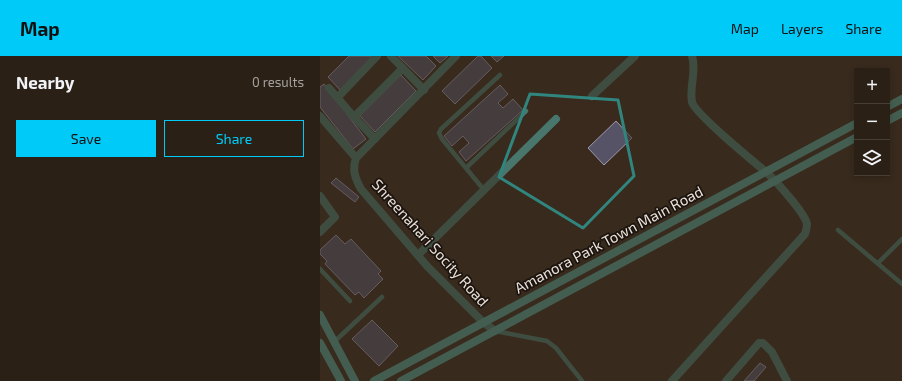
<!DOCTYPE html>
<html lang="en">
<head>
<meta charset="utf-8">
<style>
  body { margin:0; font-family:"Exo 2",sans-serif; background:#33281f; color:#f1f3f6 }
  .controls { position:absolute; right:12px; top:12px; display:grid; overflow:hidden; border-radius:0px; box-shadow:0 2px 6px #0003 }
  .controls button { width:36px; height:36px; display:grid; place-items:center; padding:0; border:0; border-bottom:1px solid #473e35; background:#2b2016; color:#f1f3f6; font:20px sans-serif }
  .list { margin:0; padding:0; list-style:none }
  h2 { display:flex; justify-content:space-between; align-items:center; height:52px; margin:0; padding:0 16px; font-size:17px }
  h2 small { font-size:13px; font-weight:400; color:#a6a3a1 }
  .actions { display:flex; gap:8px; padding:12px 16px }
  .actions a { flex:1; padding:9px 0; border:1px solid #00cbf8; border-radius:0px; text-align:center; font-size:14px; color:#00cbf8 }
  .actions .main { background:#00cbf8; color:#111 }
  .icon { flex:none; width:22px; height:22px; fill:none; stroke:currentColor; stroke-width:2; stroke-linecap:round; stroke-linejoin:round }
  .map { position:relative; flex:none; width:582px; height:325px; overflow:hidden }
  header { display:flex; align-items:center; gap:24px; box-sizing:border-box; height:56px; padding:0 20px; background:#00cbf8; color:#111 }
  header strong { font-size:19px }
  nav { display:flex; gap:22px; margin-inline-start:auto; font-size:14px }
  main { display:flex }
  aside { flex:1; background:#2b2016 }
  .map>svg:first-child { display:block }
  .building { fill:#565366; stroke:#9d9aaf }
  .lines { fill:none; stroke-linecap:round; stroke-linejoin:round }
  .service { stroke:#48766c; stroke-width:4.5 }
  .minor { stroke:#48766c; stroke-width:8 }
  .tertiary { stroke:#48766c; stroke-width:8 }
  .secondary { stroke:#519e8f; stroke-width:8 }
  .marked { fill:none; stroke:#30867e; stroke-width:3; stroke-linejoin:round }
  .labels { text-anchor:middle; stroke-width:3.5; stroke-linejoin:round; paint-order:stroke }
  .street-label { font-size:15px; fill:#ebe1d9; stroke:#1b140f }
</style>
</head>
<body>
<header>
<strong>Map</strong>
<nav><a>Map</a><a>Layers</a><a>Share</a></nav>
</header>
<main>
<aside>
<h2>Nearby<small>0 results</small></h2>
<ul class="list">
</ul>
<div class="actions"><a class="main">Save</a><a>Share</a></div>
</aside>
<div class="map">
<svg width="582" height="325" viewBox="0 0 582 325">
  <rect width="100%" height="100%" fill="#392a1d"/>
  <path class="building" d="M29,0h25l-34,34 -12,-13z
    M78,0h28l10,10 -13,14z
    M113,0h15l-8,7z
    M158,0h3l11,12 -37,36 -13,-13z
    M171,0h13l-7,6z
    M81,19l15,16 -41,41 -15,-16z
    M4,28l42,55 -13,10 -33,-42v-20z
    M180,29l8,9 -10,9 5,5 10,-9 10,11 -57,51 -7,-9 10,-9 -6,-7 -11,10 -8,-10z
    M296,65l16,17 -28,27 -16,-17z
    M16,122l23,19 -4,5 -24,-19z
    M16,179l9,9 6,-5 30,32 -3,3 5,5 -19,19 -5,-6 -4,3 -30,-31 2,-3 -7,-7v-4z
    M52,264l26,26 -19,20 -27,-27z
    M440,307l6,4 -12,14h-10z"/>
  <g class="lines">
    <path class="service" d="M146,112l60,-57
      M164,134l-42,-51 -3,-6 2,-4 59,-54
      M518,174l64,54
      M558,207l24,-24
      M0,213l30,32
      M175,275l52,10 9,7 26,33
      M14,286l48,-45"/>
    <path class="minor" d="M71,0l33,34
      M136,0l-100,102c-4,12 -1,20 5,31l66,77 56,56 12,9
      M9,32l25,29
      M272,40l43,-40
      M18,41l39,-41
      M0,60l36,42
      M55,83l-21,-22 49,-49
      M0,140l15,21 -15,15
      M99,198l137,-135
      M352,325l133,-147c1,-3 2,-7 2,-10 -2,-11 -32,-44 -41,-52
      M406,325l33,-38h4l9,9 15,29"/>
    <path class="tertiary" d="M372,0c5,16 -3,30 0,46 3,12 61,59 74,70"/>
    <path class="secondary" d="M567,51l15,-8
      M567,65l15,-8
      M0,259l35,66
      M0,287l21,38
      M54,325l483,-258
      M81,325l456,-244"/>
  </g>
  <path d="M0 0H582V325H0ZM210,38l88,6 16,76 -51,52 -84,-51z" fill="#392a1d" fill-opacity=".55" fill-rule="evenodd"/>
  <path class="marked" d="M210,38l88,6 16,76 -51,52 -84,-51z"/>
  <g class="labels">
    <g class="street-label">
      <text transform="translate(289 184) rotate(-28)" y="5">Amanora Park Town Main Road</text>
      <text transform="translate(110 187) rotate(48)" y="5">Shreenahari Socity Road</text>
    </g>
  </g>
</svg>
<div class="controls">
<button>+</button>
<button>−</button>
<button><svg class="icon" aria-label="layers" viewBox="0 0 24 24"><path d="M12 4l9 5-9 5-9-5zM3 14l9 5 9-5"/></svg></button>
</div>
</div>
</main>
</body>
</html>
